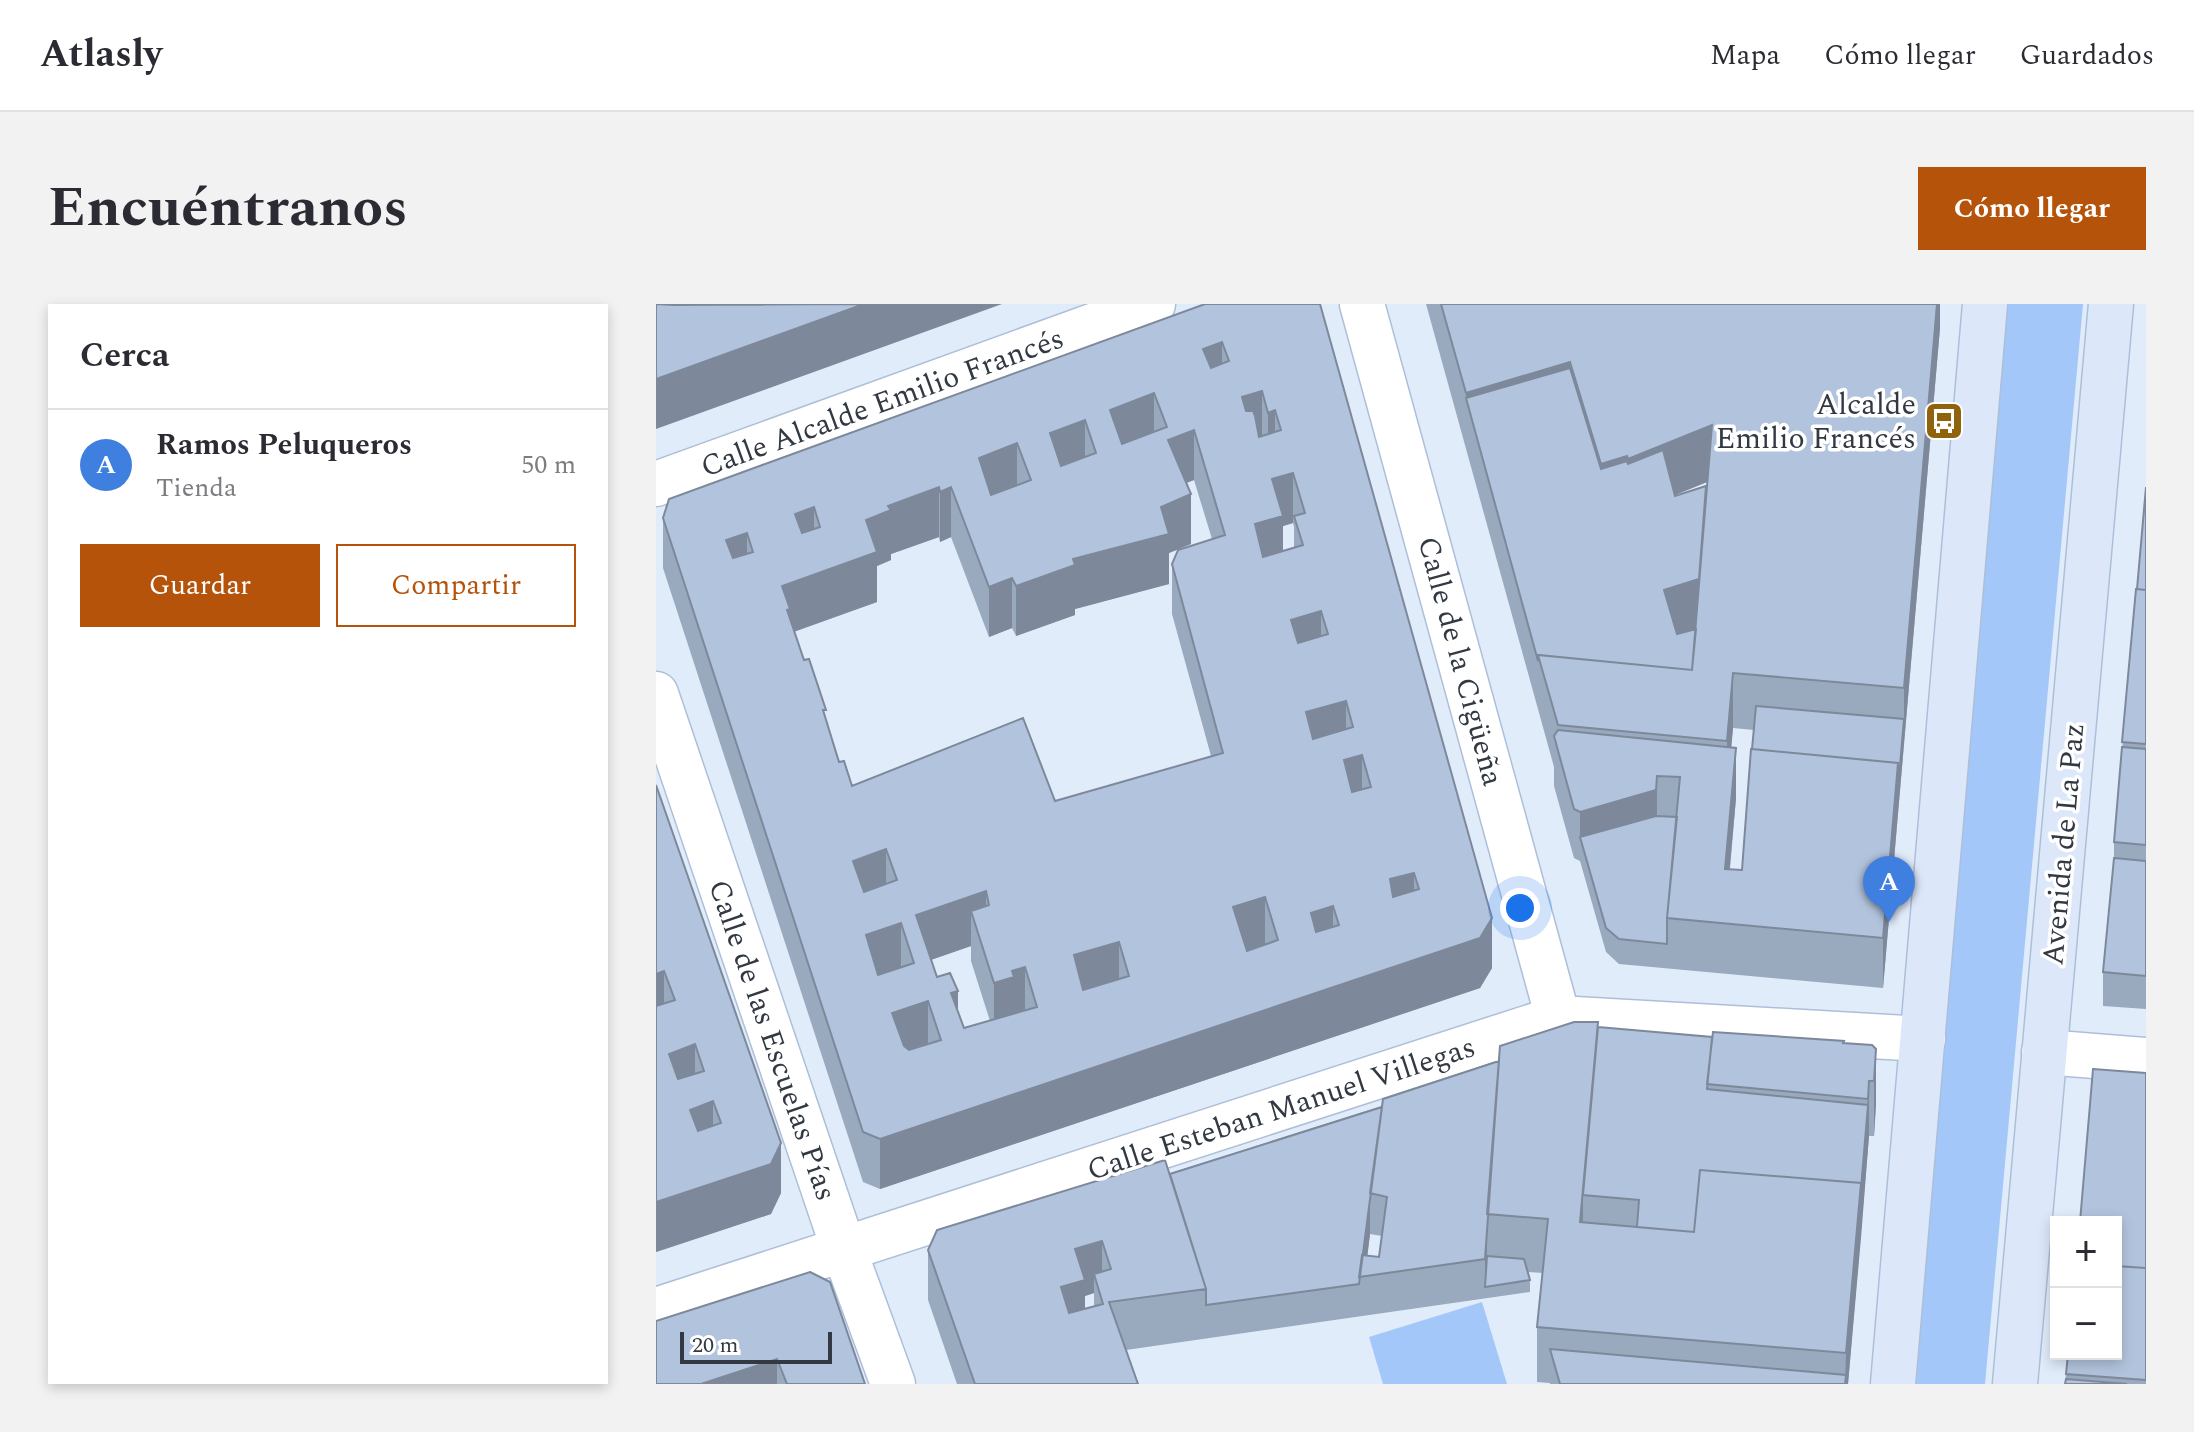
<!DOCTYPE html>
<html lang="es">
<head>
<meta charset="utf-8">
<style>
  body { margin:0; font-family:Spectral,serif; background:#f2f2f3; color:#2b2b33 }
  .controls { position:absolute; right:24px; bottom:24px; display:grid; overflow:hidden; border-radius:0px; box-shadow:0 4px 12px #0003 }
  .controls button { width:72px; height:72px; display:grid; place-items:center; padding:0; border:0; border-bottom:2px solid #e1e1e2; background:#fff; color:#2b2b33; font:40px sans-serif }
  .scale { position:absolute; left:24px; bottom:20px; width:152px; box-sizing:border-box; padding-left:8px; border:4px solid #323943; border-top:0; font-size:22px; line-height:28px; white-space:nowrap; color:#323943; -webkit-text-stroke:6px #fff; paint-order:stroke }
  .you { position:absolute; left:864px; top:604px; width:28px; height:28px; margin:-20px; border:6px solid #fff; border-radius:50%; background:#1a73e8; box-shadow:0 0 0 12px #1a73e833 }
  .badge { display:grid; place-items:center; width:52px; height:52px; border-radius:50%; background:#b45309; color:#fff; font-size:26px; font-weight:700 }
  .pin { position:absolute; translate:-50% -66px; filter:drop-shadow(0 2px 4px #0008) }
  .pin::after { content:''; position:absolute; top:42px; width:28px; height:24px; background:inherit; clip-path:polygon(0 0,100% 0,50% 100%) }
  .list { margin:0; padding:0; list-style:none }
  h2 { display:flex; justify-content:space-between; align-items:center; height:104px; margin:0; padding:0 32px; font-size:34px }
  h2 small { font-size:26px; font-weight:400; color:#7c7c81 }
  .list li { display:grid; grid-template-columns:52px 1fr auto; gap:24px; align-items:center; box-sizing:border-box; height:112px; padding:0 32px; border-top:2px solid #e1e1e2 }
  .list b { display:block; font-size:30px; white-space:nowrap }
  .list p { margin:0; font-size:26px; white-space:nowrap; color:#7c7c81 }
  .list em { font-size:26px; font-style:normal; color:#7c7c81 }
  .actions { display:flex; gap:16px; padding:24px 32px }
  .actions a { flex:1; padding:18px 0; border:2px solid #b45309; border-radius:0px; text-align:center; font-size:28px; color:#b45309 }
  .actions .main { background:#b45309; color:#fff }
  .map { position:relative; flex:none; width:1490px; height:1080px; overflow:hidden; border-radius:0px }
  header { display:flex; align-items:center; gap:48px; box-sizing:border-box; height:112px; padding:0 40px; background:#fff; border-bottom:2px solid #e1e1e2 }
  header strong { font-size:38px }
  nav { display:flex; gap:44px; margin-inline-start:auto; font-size:28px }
  .intro { display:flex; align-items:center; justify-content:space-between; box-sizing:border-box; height:192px; padding:0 48px }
  h1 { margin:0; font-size:56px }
  .button { padding:20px 36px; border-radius:0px; background:#b45309; color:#fff; font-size:28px; font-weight:700 }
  main { display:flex; gap:48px; padding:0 48px }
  aside { flex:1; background:#fff; border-radius:0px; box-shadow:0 4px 12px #0003 }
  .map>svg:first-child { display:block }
  .green { fill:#a3c7f9 }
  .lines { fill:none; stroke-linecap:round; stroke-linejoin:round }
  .minor-casing { stroke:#adbfd8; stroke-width:47 }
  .secondary-casing { stroke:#adbfd8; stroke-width:47 }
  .minor { stroke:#fff; stroke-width:44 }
  .secondary { stroke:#dce8fa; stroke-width:44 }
  .wall { fill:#99a9be; fill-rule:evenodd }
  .shaded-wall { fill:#7d899b }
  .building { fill:#b2c4dd; stroke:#7d899b; stroke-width:2; fill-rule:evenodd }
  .labels { text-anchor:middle; stroke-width:7; stroke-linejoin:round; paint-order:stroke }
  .street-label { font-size:30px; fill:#323943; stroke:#fff }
  .poi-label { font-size:30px; fill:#323943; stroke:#fff; text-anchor:end }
</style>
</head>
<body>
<header>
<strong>Atlasly</strong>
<nav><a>Mapa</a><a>Cómo llegar</a><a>Guardados</a></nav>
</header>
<div class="intro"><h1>Encuéntranos</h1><a class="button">Cómo llegar</a></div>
<main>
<aside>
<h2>Cerca<small></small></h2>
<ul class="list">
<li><span class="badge" style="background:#3f7fe0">A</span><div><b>Ramos Peluqueros</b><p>Tienda</p></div><em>50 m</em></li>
</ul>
<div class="actions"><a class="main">Guardar</a><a>Compartir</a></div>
</aside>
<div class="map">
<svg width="1490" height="1080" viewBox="0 0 1490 1080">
  <rect width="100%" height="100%" fill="#e1ecfb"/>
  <path class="green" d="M1349,0h78l-98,1080h-73z
    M826,998l25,82h-124l-14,-47z"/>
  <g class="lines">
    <defs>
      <path id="minor" d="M706,0l196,714
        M0,180l497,-180
        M0,390l188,556 49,134
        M1388,748l102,8
        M0,1006l902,-292 365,21"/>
      <path id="secondary" d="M1237,1080l92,-1080
        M1359,1080l96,-1080"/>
    </defs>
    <use href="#minor" class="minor-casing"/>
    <use href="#secondary" class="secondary-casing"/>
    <use href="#minor" class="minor"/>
    <use href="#secondary" class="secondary"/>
  </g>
  <path class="wall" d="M664,0l172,664 -12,20 -600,201 -17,-7 -200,-614v-50zM538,176l18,59 -40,25v50l39,142 -156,45 -203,-15 -13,-24 -45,-130 83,-30v-36l14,-6v-6l48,-17 1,5 11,-5 38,100 23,-9 4,8 59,-21v-6l94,-25v-31l22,-9 -5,-61zM637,219l1,4v20l-11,4v-25zM315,642v15l19,60 -26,7 -6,-16 -21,-35 -6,-17z
    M770,0h514v24l-57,660 -264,-24 -13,-12 -26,-91 -6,-3 -20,-72v-19zM1051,178l-1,4 -31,10v-1zM1077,424l21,2 -12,140 -12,-1 6,-71 -5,-51z
    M1490,183v522l-43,-3v-34l11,-114v-16l22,-253h1z
    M0,481l125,408 -10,21 -115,38z
    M942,723l114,10 160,8 4,59 -2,32h-5l-21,248h-298v-1l-13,-1v-55l6,-54 -15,-1 2,8v12l-404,58 12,34h-181l-29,-84v-50l454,-144zM714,930l12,2 -3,21 -12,-1zM438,989v13l-9,3v-13z
    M1490,769v311h-81l3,-30z
    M0,1017l209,63h-209z"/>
  <path class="shaded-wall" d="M208,0h138l-346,125v-50z
    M1281,0h3v24l-36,415v-55z
    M566,38v50l-19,-43z
    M914,58v55l-104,-19v-5z
    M606,87v50l-20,6v-50z
    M498,89v50l-44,17v-50z
    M619,106v50l-7,3v-50z
    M429,116v50l-35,13v-50z
    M1056,121v55l-84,34v-55z
    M538,126v50l-26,10v-50z
    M361,139v50l-38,15v-50z
    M971,152v55l-26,8v-55z
    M637,169v50l-10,3v40l-28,8v-50l17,-45z
    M283,183v50l-48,17v6l-14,6v36l-87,31 -8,-47 84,-66 22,-14z
    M295,183v50l-11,5v-50z
    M535,190v50l-22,9v31l-94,25v6l-59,21v-50l57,-27 88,-52z
    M158,203v50l-19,7v-50z
    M91,229v50l-21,7v-50z
    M356,274v50l-23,9v-50z
    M1043,275l-3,100 -32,-39v-50z
    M665,307v50l-30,9v-50z
    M1077,369v55l-6,69v-56z
    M690,397v49l-40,12v-50z
    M1248,415v24l-21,245v-50l15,-175z
    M1080,444v50l-11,121v-50z
    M706,451v50l-18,4v-49z
    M1001,472v50l-77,11v-25z
    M230,545v50l-33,12v-50z
    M758,569v50l-24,6v-50z
    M330,587v50l-15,-30v35l-55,19v-50z
    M609,593v50l-32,10v-50z
    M677,602v50l-22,7v-50z
    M836,614v50l-12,20 -600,201v-50z
    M245,619v50l-35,12v-50z
    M463,638v50l-45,13v-50z
    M369,663v50l-31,16v-50l18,-12z
    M8,667v50l-8,3v-50z
    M302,687v50l-7,-48z
    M272,697v50l-36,12v-50z
    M942,718l-15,173v49l-3,-22z
    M39,740v50l-26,9v-49z
    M1220,745v55l-2,32v-55z
    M1213,777v55l-8,102v-50z
    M57,797v50l-23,9v-50z
    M125,839v50l-10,21 -115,38v-50z
    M1205,879v55l-13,146h-3l1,-31z
    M714,897v33l-5,42 -5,1z
    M831,923v41l-2,19v-28z
    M446,937v50l-8,-17v19l-9,3v33l-24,8v-50l14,-38z
    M121,1055v25h-76z"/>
  <path class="building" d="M0,0l18,1 190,-1 -208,75z
    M549,0h115l172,614 -12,20 -600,201 -17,-7 -200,-614 6,-19zM566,38l7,19 -18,7 -8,-19zM606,87l6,22 7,-3 6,20 -22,7 -4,-21 -2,-5h-7l-4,-14zM498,89l13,34 -45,17 -12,-34zM429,116l11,33 -35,13 -11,-33zM538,126l31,105 -47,15 -6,14 51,189 -168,48 -32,-83 -171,68 -8,-25 -5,1 -16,-52h3l-17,-51 -5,1 -17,-50 3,-1 -8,-23 95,-34 -11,-32 25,-10 -3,-4 51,-19 1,5 11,-5 38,100 23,-9 4,8 59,-21 -2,-6 96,-25 -8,-27 30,-13 -23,-54zM361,139l14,37 -40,15 -12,-37zM637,169l12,40 -11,3 9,29 -40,12 -8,-33 28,-8 -11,-37zM158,203l6,20 -18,6 -7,-19zM91,229l6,19 -20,6 -7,-18zM665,307l7,23 -30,9 -7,-23zM690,397l7,26 -40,12 -7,-27zM706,451l9,32 -19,5 -8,-32zM230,545l11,31 -33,12 -11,-31zM758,569l5,16 -26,8 -3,-18zM330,587l3,14 -18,6 23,72 20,-6 -2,-6 13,-4 12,40 -73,21 -13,-35 7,-2 -8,-18 -13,4 -21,-62zM609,593l13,43 -31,11 -14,-44zM677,602l6,19 -23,7 -5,-19zM245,619l13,40 -36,12 -12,-40zM463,638l10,34 -46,14 -9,-35zM272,697l13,39 -32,10 -5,-4 -12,-33z
    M785,0h496l-33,384 -171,-15 -6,68 -169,-16 -20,-70 154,15 20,-245 -84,34 -1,-3 -26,8 -31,-102 -104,31z
    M914,64l31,101 26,-8 1,3 35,-14 12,46 31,-10 -7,93 -35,11 13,44 19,-5 -4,41 -154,-15v6l-72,-263z
    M1490,183v103l-9,-1z
    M1480,285l10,1v154l-24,-2z
    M1100,402l148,13 -6,70v-26l-146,-14z
    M902,426l178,18 -11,121 17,1 9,-121 147,14 -15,175 -216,-20 13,-141 -23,-1 -1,14 -76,22 -6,-3 -20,-73z
    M1466,443l24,2v96l-32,-3z
    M0,481l125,358 -10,21 -115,38v-196l19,-6 -11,-29 -8,3zM39,740l9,27 -26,8 -9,-25zM57,797l8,22 -23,8 -8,-21z
    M1000,512l21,1 -10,101v26l-48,-5 -13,-11 -26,-91z
    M1458,554l32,3v115l-43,-4z
    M918,718h24l-18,200 114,10 6,-62 161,13 -15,170 -309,-26 11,-108 -61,-5 13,-168z
    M942,723l114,10 -5,52 161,16 -7,83v-5l-161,-13 -6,62 -57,-5 2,-27 -56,-5z
    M1057,728l131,9 -1,2 29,2 4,4 -2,32h-5l-1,18 -161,-15z
    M843,757l-14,198 -126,18 3,-22 17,2 8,-60 -17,-4 13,-94z
    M1437,765l53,4v195l-30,-2v-44h-36z
    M726,803l-23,177 -153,21v-16l-36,-115z
    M509,856l41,129 -97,13 29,82h-163l-47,-134 9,-20zM446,937l9,28 -17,5 9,30 -34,9 -8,-26 24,-7 -10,-31z
    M831,952l37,3 6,21 -45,7z
    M1460,962l30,2v112l-80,-6 2,-20h48z
    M154,968l20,10 35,102h-78l-10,-25 -76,25h-45v-63z
    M894,1045l296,26 -1,9h-285z
    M1410,1075l61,5h-62z"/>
  <defs>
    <symbol id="bus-square" viewBox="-11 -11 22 22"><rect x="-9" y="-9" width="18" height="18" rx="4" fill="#8f630b" stroke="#fff"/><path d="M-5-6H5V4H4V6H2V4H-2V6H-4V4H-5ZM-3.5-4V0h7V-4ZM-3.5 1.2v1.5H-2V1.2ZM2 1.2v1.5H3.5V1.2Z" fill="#fff"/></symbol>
  </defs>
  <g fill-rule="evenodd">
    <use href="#bus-square" x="1266" y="95" width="44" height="44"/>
  </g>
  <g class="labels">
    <g class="street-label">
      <text transform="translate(226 98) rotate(-20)" y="10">Calle Alcalde Emilio Francés</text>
      <text transform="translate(805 357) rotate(75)" y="10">Calle de la Cigüeña</text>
      <text transform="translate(1407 540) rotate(-85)" y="10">Avenida de La Paz</text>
      <text transform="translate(117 736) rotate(71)" y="10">Calle de las Escuelas Pías</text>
      <text transform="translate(625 804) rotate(-18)" y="10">Calle Esteban Manuel Villegas</text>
    </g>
    <g class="poi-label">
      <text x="1260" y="110">Alcalde<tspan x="1260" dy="34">Emilio Francés</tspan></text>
    </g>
  </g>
</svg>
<div class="controls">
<button>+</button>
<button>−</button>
</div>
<div class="scale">20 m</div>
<div class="you"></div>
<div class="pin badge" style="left:1233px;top:618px;background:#3f7fe0">A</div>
</div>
</main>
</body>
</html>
